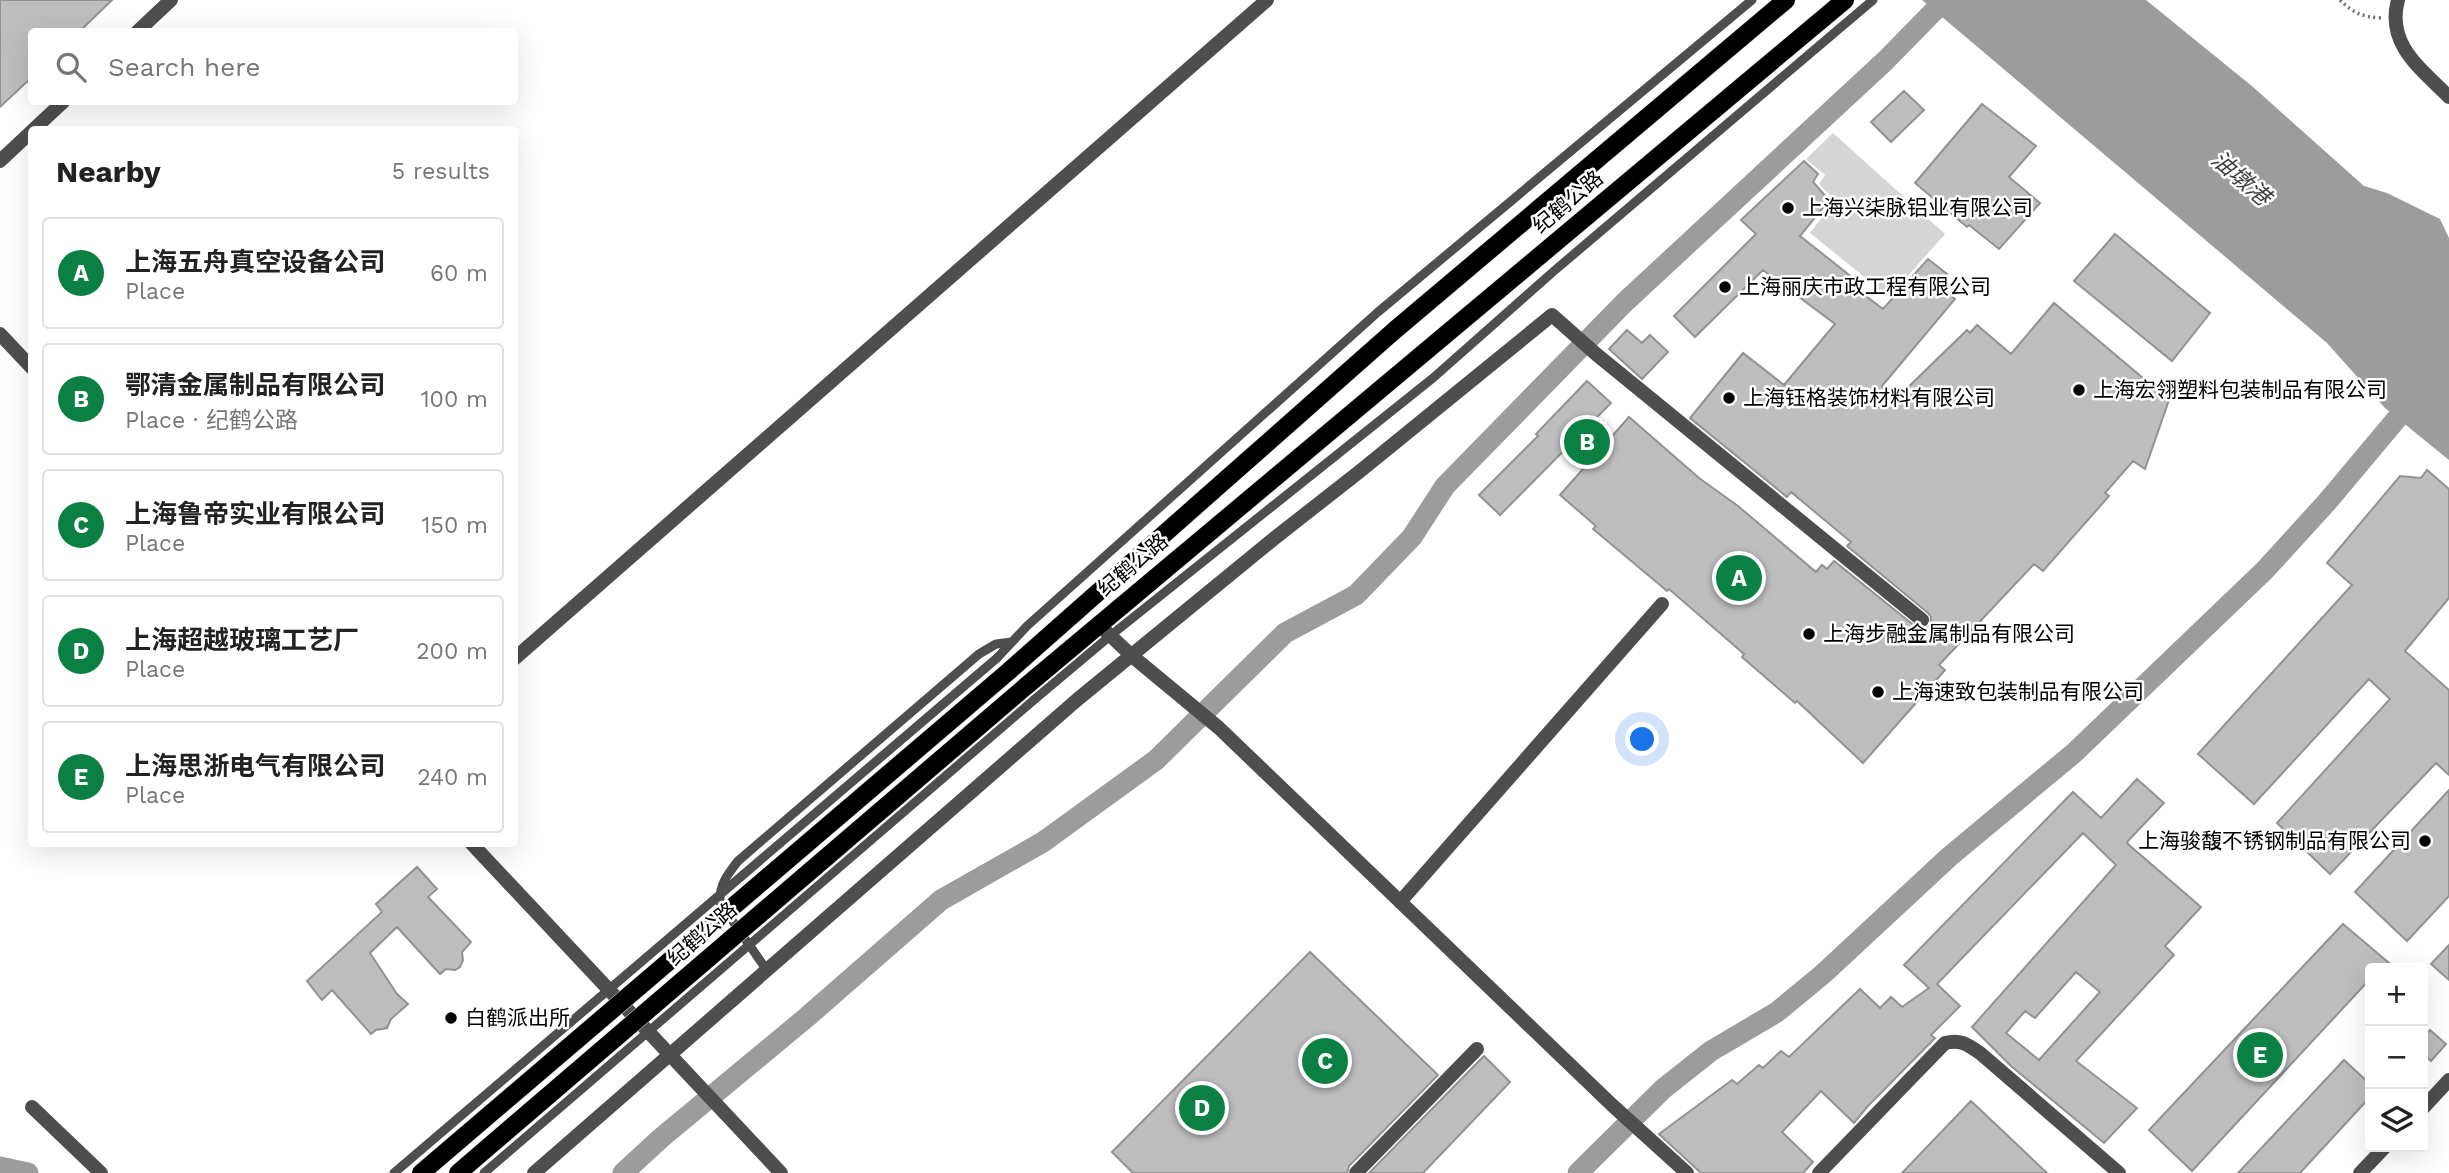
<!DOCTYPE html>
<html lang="en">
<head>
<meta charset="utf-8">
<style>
  body { margin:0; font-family:"Work Sans","Noto Sans SC",sans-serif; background:#f6f6f6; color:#222 }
  .controls { position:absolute; right:21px; bottom:21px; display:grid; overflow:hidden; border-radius:7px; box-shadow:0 7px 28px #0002 }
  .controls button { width:63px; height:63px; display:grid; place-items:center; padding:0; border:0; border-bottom:2px solid #e0e0e0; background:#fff; color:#222; font:35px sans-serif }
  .you { position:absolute; left:1643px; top:740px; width:24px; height:24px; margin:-18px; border:5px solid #fff; border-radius:50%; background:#1a73e8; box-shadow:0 0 0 10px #1a73e833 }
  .badge { display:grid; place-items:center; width:46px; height:46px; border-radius:50%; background:#0b8043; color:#fff; font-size:23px; font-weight:700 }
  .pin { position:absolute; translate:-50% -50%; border:4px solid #fff; box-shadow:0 2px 7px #0006 }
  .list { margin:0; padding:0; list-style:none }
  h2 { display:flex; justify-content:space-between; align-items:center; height:91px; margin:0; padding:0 28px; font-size:30px }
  h2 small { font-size:23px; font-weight:400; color:#767676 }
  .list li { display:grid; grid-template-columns:46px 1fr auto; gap:21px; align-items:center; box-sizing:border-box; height:112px; margin:0 14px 14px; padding:0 14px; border:2px solid #e0e0e0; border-radius:7px }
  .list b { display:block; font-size:26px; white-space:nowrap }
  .list p { margin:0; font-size:23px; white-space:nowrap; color:#767676 }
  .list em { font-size:23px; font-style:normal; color:#767676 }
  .icon { flex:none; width:38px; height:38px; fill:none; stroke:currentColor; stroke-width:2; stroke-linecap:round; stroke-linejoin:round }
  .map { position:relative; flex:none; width:2449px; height:1173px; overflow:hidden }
  .search { position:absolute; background:#fff; box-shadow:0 7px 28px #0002; left:28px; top:28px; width:490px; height:77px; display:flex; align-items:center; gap:18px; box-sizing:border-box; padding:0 24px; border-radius:7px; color:#767676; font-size:26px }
  .panel { position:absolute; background:#fff; box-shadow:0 7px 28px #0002; left:28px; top:126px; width:490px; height:721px; border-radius:7px }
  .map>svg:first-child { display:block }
  .green { fill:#d5d5d5 }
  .water { fill:#9c9c9c }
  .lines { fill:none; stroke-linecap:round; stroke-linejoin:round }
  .canal { stroke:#9c9c9c; stroke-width:21 }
  .building { fill:#bebebe; stroke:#929292; stroke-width:2; fill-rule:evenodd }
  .primary-casing { stroke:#dbdbdb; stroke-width:19 }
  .path { stroke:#707070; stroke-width:3.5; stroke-dasharray:2 3.5; stroke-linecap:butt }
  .lane { stroke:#4e4e4e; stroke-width:9 }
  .street { stroke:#4e4e4e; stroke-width:14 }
  .primary { stroke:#000; stroke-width:18 }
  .primary-bridge-casing { stroke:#dbdbdb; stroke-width:19; stroke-linecap:butt }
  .lane-bridge { stroke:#4e4e4e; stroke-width:9 }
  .primary-bridge { stroke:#000; stroke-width:18 }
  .poi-dot { fill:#000; stroke:#fff; stroke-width:2.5 }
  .labels { text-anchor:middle; stroke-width:5; stroke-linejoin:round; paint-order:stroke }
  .street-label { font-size:21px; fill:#000; stroke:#fff }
  .poi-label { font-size:21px; fill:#000; stroke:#fff; text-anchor:start }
  .water-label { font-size:23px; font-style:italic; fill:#3d3d3d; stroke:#fff }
</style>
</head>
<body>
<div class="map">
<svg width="2449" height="1173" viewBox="0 0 2449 1173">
  <rect width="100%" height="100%" fill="#fff"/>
  <path class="green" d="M1833,133l112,101 -56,63 -79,-64 25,-33 -16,-16 6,-9 -19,-16z"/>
  <path class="water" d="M1922,0h224l107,87 111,99 23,7 53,26 9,19v222l-64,-52 -58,-65z"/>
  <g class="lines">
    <path class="canal" d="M0,1167l28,6
      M623,1173l38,-35 146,-121 134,-117 102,-58 113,-82 129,-127 71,-38 56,-58 33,-51 180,-184 260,-241 50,-51
      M1578,1173l85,-84 48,-38 66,-39 46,-38 126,-117 125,-104 191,-183 62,-68 88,-105"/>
  </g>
  <path class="building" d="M0,0h112l-33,32h-47v45l-32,30z
    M1904,91l20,19 -33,32 -20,-20z
    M1982,104l54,42 -27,31 31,26 -41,46 -30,-24 -2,2 -52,-44z
    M1804,161l14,13 -5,8 16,18 -29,36 58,46 -4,5 29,22 45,-50 19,15 -9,11 17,14 -73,87 14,13 71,-69 3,3 7,-8 34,29 43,-51 115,97 -24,69 -12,-8 -28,32 4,3 -66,75 -9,-7 -95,101 6,5 -82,93 -66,-62 -2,2 -53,-46 2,-3 -75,-65 -2,2 -74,-62 3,-3 -36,-31 69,-78 70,61 39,28 78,66 6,-7 5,4 7,-8 82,66 9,2 5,-3 1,-9 -3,-4 -81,-67 4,-4 -60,-50 -4,5 -97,-79 53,-65 41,32 51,-61 -72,-54 -68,67 -21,-21 82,-82 -15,-14z
    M2115,234l95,79 -38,48 -98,-80z
    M1627,330l15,13 8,-8 18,17 -26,27 -33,-30z
    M1587,381l24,22 -111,112 -21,-20 59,-59 -2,-2z
    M2427,470l22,19v109l-44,53 44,39v85l-13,-12 -106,111 -53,-51 113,-124 -21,-20 -115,125 -56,-50 154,-169 -25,-22 73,-87 21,2z
    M2137,779l27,24 -37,39 1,2 73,63 -36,39 9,9 -98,106 61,47 -33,35 -93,-77 -39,-39 144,-162 -33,-32 -146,151 23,22 -29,29 4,3 -68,69 -13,16 -33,-32 -39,41 31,30 -10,11h-102l-42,-39 73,-54 5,4 22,-19 4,3 18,-17 8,6 71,-68 20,19 11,-11 11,10 27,-19 -25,-23 169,-173 28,26zM2076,972l24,20 -61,68 -33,-27 19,-22 10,7z
    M2449,790v106l-42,45 -52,-49z
    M417,867l20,22 -9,8 43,45 -9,10 1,8 -3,7 -5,3 -9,-1 -6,5 -43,-47 -27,26 27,41 11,10 -17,15 -4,9 -11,2 -5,4 -39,-44 -10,10 -15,-19 75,-69 -6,-8z
    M2343,924l52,44h-25v11l-178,192 -43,-41z
    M2449,945v35l-18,-16z
    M1310,952l128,123 -89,91 -2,7h-214l-21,-21z
    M2430,1030l16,14 -15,17 -8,-8v-16z
    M1484,1056l26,26 -87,91h-54z
    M2344,1060l26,24v13l-70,76h-62z
    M1971,1101l76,72h-145z"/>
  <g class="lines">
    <defs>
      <path id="primary" d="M1009,671l386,-341 391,-330
        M1025,687l820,-687"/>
    </defs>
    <use href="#primary" class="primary-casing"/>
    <path class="path" d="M2340,0c13,13 23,17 41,18"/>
    <path class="lane" d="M997,658l30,-32 351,-314 374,-312
      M1035,699l75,-63 323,-258 121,-107 319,-271
      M766,969l-46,-66c-1,-18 7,-28 18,-42l241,-207 17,-10 16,-2"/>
    <path class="street" d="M2398,0c-12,44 22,68 51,97
      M137,32l34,-32
      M33,130l30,-28
      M0,161l32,-30
      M0,334l32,34
      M1098,624l34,32 87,72 393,377 75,68
      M514,659l753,-659
      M472,844l309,329
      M1400,902l262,-298
      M32,1107l69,66
      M2423,1108l26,-28
      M534,1173l544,-474 198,-162 83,-65 193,-157 44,39 326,266
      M1356,1173l121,-124
      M1819,1173l126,-130c15,-4 22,1 35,10l139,120
      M2360,1173l25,-26"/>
    <use href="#primary" class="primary"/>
    <defs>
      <path id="primary-bridge" d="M421,1173l588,-502
        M458,1173l567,-486"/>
    </defs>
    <use href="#primary-bridge" class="primary-bridge-casing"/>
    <path class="lane-bridge" d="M394,1173l603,-515
      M484,1173l551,-474"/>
    <use href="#primary-bridge" class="primary-bridge"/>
  </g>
  <g class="poi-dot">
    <circle cx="1788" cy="208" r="7"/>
    <circle cx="1725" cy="287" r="7"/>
    <circle cx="2079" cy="390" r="7"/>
    <circle cx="1729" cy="398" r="7"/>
    <circle cx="1809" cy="634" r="7"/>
    <circle cx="1878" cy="692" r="7"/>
    <circle cx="2425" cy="841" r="7"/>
    <circle cx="451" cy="1018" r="7"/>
  </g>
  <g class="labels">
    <g class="street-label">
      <text transform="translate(1568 202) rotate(-40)" y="7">纪鹤公路</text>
      <text transform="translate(1133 565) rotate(-40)" y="7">纪鹤公路</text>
      <text transform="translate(702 934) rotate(-41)" y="7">纪鹤公路</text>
    </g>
    <g class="poi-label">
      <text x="1802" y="215">上海兴柒脉铝业有限公司</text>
      <text x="1739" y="294">上海丽庆市政工程有限公司</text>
      <text x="2093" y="397">上海宏翎塑料包装制品有限公司</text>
      <text x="1743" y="405">上海钰格装饰材料有限公司</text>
      <text x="1823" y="641">上海步融金属制品有限公司</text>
      <text x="1892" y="699">上海速致包装制品有限公司</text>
      <text x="2411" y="848" text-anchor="end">上海骏馥不锈钢制品有限公司</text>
      <text x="465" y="1025">白鹤派出所</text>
    </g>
    <g class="water-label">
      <text transform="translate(2241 178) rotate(41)" y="8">油墩港</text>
    </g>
  </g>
</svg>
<div class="controls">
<button>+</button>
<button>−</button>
<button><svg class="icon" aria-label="layers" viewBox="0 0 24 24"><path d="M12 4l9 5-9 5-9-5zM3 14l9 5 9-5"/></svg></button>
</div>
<div class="you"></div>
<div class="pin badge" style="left:1739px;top:578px">A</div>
<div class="pin badge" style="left:1587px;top:442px">B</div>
<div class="pin badge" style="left:1325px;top:1061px">C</div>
<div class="pin badge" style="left:1202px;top:1108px">D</div>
<div class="pin badge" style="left:2260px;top:1055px">E</div>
<div class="search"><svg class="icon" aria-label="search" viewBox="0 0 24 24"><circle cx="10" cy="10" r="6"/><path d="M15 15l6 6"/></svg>Search here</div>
<section class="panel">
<h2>Nearby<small>5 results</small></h2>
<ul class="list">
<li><span class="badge">A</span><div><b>上海五舟真空设备公司</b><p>Place</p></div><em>60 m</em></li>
<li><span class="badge">B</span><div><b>鄂清金属制品有限公司</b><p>Place · 纪鹤公路</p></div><em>100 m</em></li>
<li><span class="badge">C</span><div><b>上海鲁帝实业有限公司</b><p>Place</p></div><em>150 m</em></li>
<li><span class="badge">D</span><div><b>上海超越玻璃工艺厂</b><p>Place</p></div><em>200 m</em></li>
<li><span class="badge">E</span><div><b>上海思浙电气有限公司</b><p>Place</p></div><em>240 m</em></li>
</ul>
</section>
</div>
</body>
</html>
